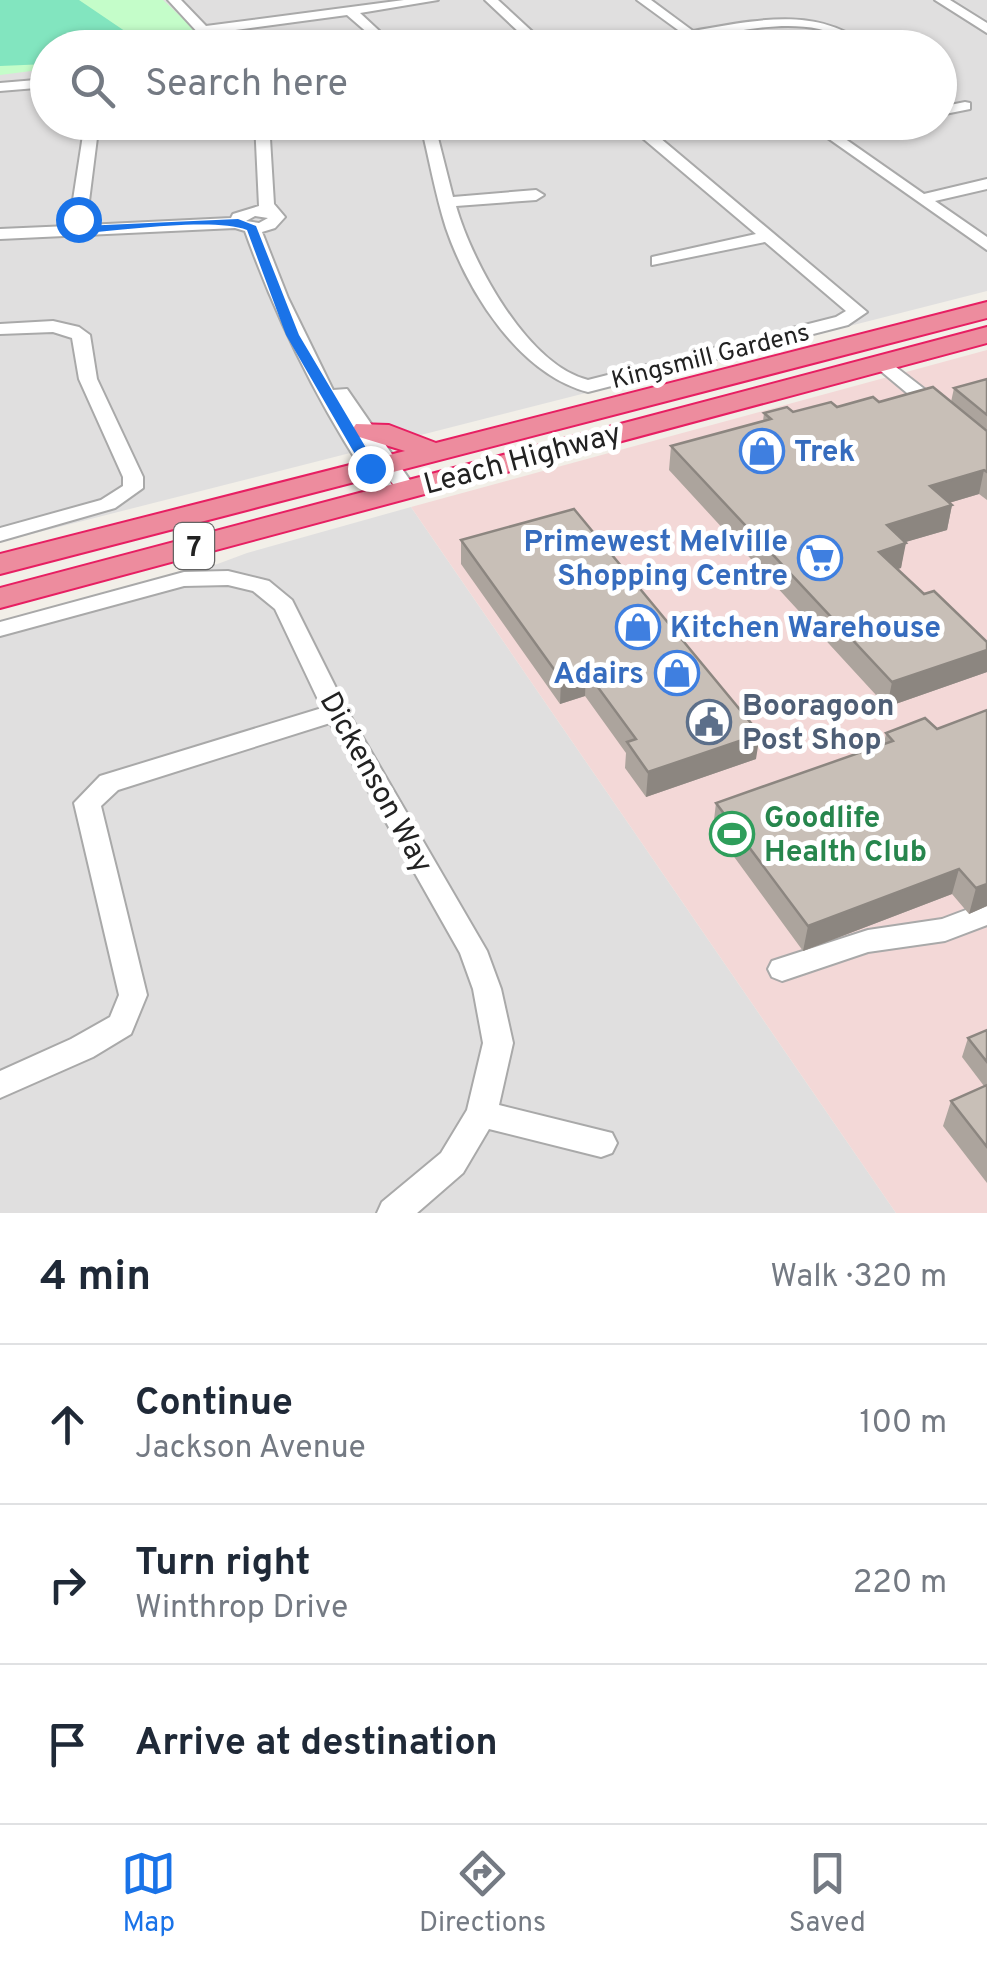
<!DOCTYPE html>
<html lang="en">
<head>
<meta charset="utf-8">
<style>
  body { margin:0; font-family:Overpass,sans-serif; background:#f6f6f7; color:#1f2937 }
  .stop { position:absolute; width:30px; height:30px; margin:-22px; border:8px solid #1a73e8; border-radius:50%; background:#fff }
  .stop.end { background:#1a73e8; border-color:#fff; box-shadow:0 2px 10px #0008 }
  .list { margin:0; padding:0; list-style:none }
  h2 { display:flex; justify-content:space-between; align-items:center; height:130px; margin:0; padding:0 40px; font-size:42px }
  h2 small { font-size:32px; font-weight:400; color:#747a83 }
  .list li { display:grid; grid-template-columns:65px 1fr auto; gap:30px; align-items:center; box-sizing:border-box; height:160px; padding:0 40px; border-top:2px solid #e0e1e3 }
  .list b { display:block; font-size:38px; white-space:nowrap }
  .list p { margin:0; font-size:32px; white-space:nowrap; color:#747a83 }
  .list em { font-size:32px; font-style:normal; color:#747a83 }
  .icon { flex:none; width:55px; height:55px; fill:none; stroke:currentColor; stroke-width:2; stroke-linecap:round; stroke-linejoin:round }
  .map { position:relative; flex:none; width:987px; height:1213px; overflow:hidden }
  .search { position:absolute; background:#fff; box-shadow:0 2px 8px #0004; left:30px; right:30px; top:30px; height:110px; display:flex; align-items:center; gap:25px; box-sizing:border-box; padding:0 35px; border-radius:55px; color:#747a83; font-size:38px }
  .sheet { height:610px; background:#fff }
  nav { display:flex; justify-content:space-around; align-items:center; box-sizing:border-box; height:140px; border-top:2px solid #e0e1e3; background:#fff; font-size:28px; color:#747a83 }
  nav a { display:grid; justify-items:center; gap:5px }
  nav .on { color:#1a73e8 }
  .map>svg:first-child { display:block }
  .residential { fill:#e0dfdf; fill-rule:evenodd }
  .commercial { fill:#f3d8d7 }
  .park { fill:#c4fdc9 }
  .pitch { fill:#82e5bf }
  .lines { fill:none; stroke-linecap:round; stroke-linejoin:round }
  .minor-casing { stroke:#a9a9a9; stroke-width:4 }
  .highway-casing { stroke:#e71f62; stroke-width:4 }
  .minor { fill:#fff; fill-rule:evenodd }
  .highway { fill:#ed8c9e; fill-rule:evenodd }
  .wall { fill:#aca49d }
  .shaded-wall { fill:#8c8680 }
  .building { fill:#c8bfb7; stroke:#8c8680; stroke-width:2.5 }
  .route { fill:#1a73e8 }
  .labels { text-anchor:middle; stroke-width:10; stroke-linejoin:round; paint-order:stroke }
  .far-street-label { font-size:25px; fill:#222; stroke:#fff }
  .shield { fill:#fff; stroke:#646464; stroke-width:2.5 }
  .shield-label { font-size:28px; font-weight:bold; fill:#222 }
  .shop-label { font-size:30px; font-weight:bold; fill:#366cbe; stroke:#fff; text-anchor:start }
  .street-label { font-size:30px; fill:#222; stroke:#fff }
  .service-label { font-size:30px; font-weight:bold; fill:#4e5e75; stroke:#fff; text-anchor:start }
  .leisure-label { font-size:30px; font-weight:bold; fill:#27864d; stroke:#fff; text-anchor:start }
</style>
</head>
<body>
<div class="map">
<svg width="987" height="1213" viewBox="0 0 987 1213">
  <rect width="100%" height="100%" fill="#f2efe8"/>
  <path class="residential" d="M0,0h987v291l-987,251zM48,48h892v74h-892z
    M411,507l485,706h-896v-590l196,-51 51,-19z"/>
  <path class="commercial" d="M987,350v863h-91l-485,-706z"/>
  <path class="park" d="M0,0h163l45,42 -30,6h-130l-1,21 -47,6z"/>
  <path class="pitch" d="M0,0h79l62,42 -24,5 -69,1 -1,16 -47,2z"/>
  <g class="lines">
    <defs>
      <path id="minor" d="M168,0h13l25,26 198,-26h34l-78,13 29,27 2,3 -7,4 -37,-32 -134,18 13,15h-14z
        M485,0h13l52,48h-14z
        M637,0h14l42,31c59,-10 127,-27 176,17 -22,0 -29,-14 -50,-19 -38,-8 -80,2 -117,8l5,5 -7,4z
        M935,0h15l37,23v10z
        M48,79v8l-48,4v-8z
        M965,102l5,1v6l-30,6v-8z
        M85,122h14l-13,103 145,-7 2,-4 26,-8 -4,-84h14l5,82 11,13 -10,11 -13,4 26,66 45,92 14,-1 69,100 -3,4h-14l-36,-52 35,53 -3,4h-14c-57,-83 -102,-172 -136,-267l-10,-3 -235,11v-10l69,-3zM255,216l13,2 -9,5 -13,-2z
        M420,122h14l19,75 83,-7 8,5 -8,5 -80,6c16,56 71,159 132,174l248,-63 10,-6 -81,-69 -113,23v-8l104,-23 -123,-104 -52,8v-6l5,-1 55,-9 226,190 -19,13 -260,67c-69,-18 -120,-100 -142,-164 -11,-34 -17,-71 -26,-106z
        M805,122h17l10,7 30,-7h29l-50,14 83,58 63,-15v10l-52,12 52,36v13z
        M53,321l26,6 11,8 7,44 46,98v11l-28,20 -115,33v-13l101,-28 22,-14v-9l-44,-98 -7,-41 -19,-6 -53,2v-10z
        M883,357l62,48 3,4 -3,4h-14l-55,-46 -2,-4z
        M228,571l41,10 23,19 56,112 139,239 14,38 12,54 -14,62 113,28 5,10 -5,10 -11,4 -112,-28 -26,44 -46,40h-40l5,-11 59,-49 26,-43 16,-67 -10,-54 -13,-36 -130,-230 -212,67 -17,16 46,189 -16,39 -38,23 -93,41v-27l71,-32 39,-22 9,-22 -45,-192 26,-27 222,-68 -47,-99 -22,-18 -25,-6 -44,1 -184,50v-14l184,-50z
        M987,902v23l-42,16 -77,11 -86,29 -10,-4 -4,-8 4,-8 96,-31 74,-11z"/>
      <path id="highway" d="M987,302v16l-987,256v-20l405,-103 -49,-15 -4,-6 4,-6 33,1 47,18z
        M987,327v16l-987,265v-20z"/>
    </defs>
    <use href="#minor" class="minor-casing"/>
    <use href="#highway" class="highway-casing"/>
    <use href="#minor" class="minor"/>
    <use href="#highway" class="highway"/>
  </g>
  <path class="wall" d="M987,379v121l-8,-6 -30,9 3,2 -5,25 -42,12 -4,26 -4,1 90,103 -100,35 -218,-237 2,-24 92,-25 1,-8 29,-1 86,-10h72l3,-14z
    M461,540l295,219 -110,38 -21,-29 1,-15 -41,-57 -25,8 -99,-140z
    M987,710v196l-18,8 -17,-20 -149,57 -90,-123 3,-25 168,-59 2,-11 51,-4z
    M987,1030v153l-44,-57 8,-25 33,-15 -22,-29 6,-19z"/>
  <path class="shaded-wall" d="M984,470l-5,24 -54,16 5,-24z
    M952,505l-5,25 -65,19 5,-24z
    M906,543l-5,25 -27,8 5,-24z
    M987,650v22l-100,35 5,-25z
    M586,671l-1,25 -25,8 1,-25z
    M760,734l-4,25 -110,38 2,-25z
    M959,869l-7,25 -149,57 5,-25z
    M987,884v22l-18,8 7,-26z"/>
  <path class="building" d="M987,379v36l-33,-27z
    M933,387l54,44v41l-3,-2 -54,16 22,19 -65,20 19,18 -27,9 45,42 10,-3 53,51v8l-95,32 -221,-236 100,-27 -7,-6 23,-6 6,5 38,-10 6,5 36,-10 6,5z
    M574,509l186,225 -112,38 -21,-30 9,-3 -50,-68 -25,8 -100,-139z
    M987,710v174l-11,4 -17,-19 -151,57 -92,-123 177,-62 -7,-8 39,-15 12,11z
    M987,1030v32l-19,-24z
    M987,1085v62l-36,-46z"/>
  <path class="route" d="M78,215l6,4 -1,7 155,-7 18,7 43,109 79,133 -3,4 -12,-4 -77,-133 -39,-105c-33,-13 -131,1 -170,4l-6,-4 2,-11z"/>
  <defs>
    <symbol id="shop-ring" viewBox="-11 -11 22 22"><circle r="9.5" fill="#fff" stroke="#3f7fe0" stroke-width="1.5"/><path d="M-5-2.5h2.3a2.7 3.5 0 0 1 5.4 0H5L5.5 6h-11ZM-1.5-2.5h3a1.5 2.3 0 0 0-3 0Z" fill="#3f7fe0"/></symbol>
    <symbol id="supermarket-ring" viewBox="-11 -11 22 22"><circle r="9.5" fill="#fff" stroke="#3f7fe0" stroke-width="1.5"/><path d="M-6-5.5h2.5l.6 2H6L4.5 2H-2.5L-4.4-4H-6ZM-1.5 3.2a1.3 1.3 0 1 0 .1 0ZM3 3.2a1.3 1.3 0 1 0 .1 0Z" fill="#3f7fe0"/></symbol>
    <symbol id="civic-ring" viewBox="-11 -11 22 22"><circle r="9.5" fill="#fff" stroke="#5c6f8a" stroke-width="1.5"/><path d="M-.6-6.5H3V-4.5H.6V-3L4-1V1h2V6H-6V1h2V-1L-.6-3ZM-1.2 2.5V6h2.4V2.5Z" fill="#5c6f8a"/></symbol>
    <symbol id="stadium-ring" viewBox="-11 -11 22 22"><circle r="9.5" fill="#fff" stroke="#2e9e5b" stroke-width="1.5"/><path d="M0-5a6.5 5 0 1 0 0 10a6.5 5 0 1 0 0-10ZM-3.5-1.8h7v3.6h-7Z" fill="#2e9e5b"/></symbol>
  </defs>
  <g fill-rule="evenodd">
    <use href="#shop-ring" x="737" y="426" width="50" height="50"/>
    <use href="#supermarket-ring" x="795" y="533" width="50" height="50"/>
    <use href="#shop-ring" x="613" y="602" width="50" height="50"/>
    <use href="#shop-ring" x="652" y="648" width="50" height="50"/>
    <use href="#civic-ring" x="684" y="697" width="50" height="50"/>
    <use href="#stadium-ring" x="707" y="809" width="50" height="50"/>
  </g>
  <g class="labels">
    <g class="far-street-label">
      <text transform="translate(710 355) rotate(-14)" y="9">Kingsmill Gardens</text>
    </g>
    <rect class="shield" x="174" y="523" width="40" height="46" rx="8"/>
    <g class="shield-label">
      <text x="194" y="556">7</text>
    </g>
    <g class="shop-label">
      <text x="794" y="461">Trek</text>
      <text x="788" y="551" text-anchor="end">Primewest Melville<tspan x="788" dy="34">Shopping Centre</tspan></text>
      <text x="670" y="637">Kitchen Warehouse</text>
      <text x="644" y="683" text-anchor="end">Adairs</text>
    </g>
    <g class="street-label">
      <text transform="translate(522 458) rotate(-15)" y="10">Leach Highway</text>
      <text transform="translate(377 782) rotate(61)" y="10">Dickenson Way</text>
    </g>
    <g class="service-label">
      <text x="742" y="715">Booragoon<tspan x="742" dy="34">Post Shop</tspan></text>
    </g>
    <g class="leisure-label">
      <text x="764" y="827">Goodlife<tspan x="764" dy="34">Health Club</tspan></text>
    </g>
  </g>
</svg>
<div class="stop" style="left:78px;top:219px"></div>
<div class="stop end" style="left:370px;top:468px"></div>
<div class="search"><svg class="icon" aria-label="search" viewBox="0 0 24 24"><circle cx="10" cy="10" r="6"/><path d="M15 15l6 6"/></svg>Search here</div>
</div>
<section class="sheet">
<h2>4 min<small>Walk · 320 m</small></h2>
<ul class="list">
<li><svg class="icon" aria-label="ahead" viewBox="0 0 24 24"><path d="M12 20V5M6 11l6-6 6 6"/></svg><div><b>Continue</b><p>Jackson Avenue</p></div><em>100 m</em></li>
<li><svg class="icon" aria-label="right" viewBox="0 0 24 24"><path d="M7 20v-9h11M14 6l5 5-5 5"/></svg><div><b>Turn right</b><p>Winthrop Drive</p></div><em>220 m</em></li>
<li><svg class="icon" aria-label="arrive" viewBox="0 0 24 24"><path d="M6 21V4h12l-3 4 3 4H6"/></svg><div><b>Arrive at destination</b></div></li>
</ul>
</section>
<nav>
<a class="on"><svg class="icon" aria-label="map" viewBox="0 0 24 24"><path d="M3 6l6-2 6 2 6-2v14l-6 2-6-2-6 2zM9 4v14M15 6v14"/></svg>Map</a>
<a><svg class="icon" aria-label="directions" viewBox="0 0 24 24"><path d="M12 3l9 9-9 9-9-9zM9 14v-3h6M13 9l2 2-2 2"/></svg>Directions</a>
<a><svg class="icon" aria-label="saved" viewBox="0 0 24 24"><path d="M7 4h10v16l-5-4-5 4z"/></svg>Saved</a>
</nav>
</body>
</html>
